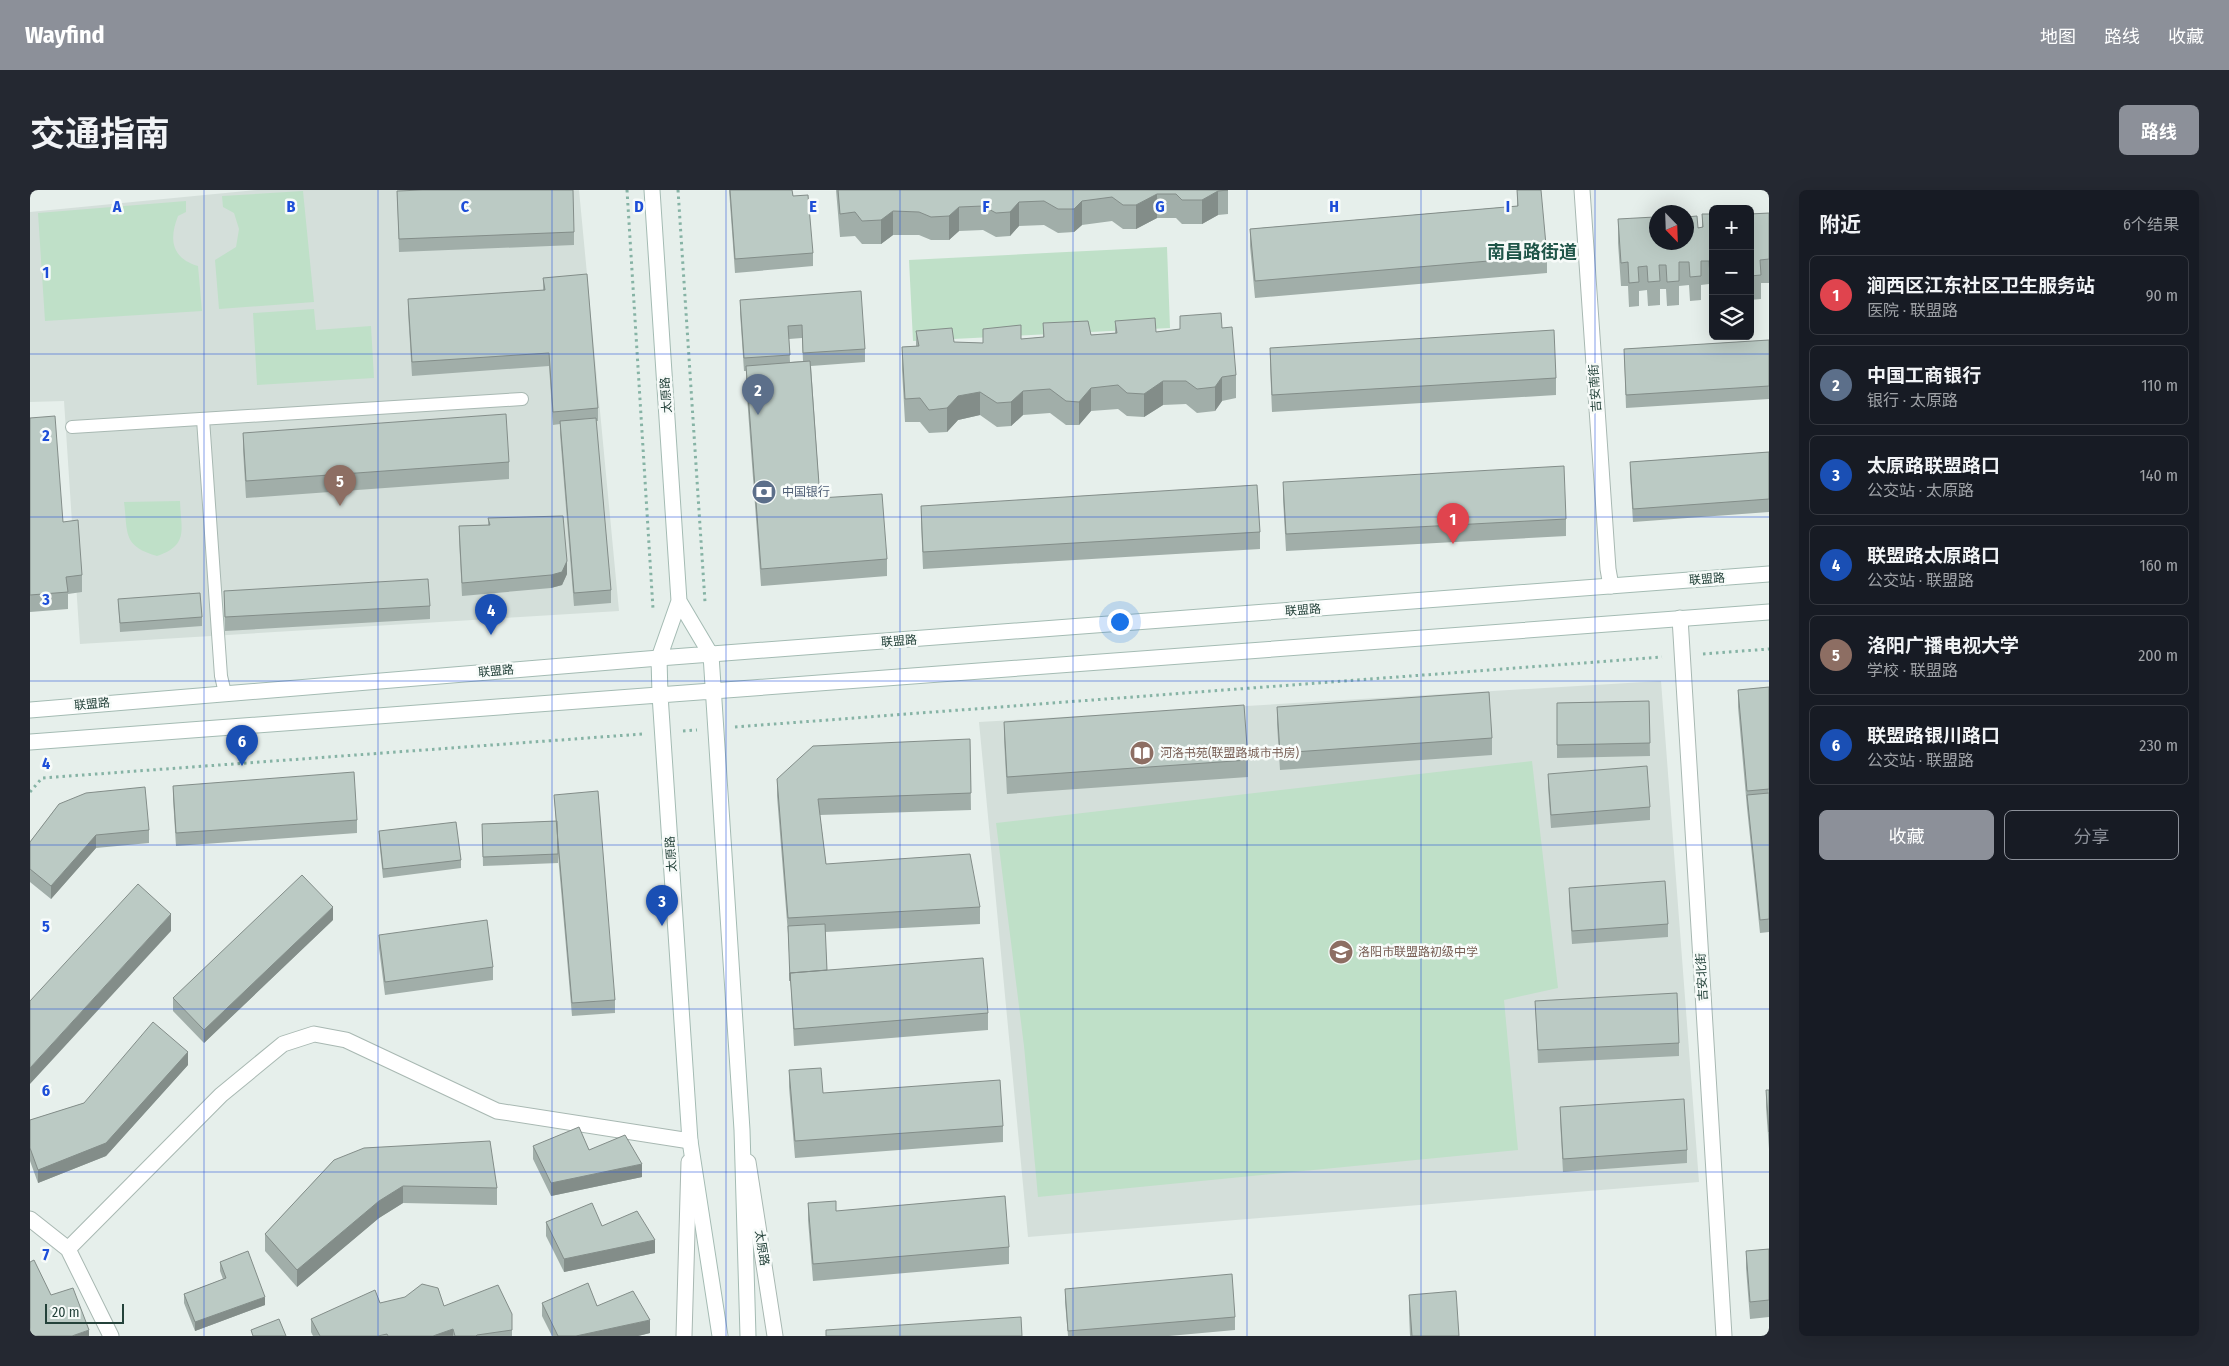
<!DOCTYPE html>
<html lang="zh">
<head>
<meta charset="utf-8">
<style>
  body { margin:0; font-family:"Fira Sans Condensed","Noto Sans SC",sans-serif; background:#242831; color:#f1f3f6 }
  .controls { position:absolute; right:15px; top:15px; display:grid; overflow:hidden; border-radius:8px; box-shadow:0 5px 20px #0002 }
  .controls button { width:45px; height:45px; display:grid; place-items:center; padding:0; border:0; border-bottom:1px solid #363941; background:#171b24; color:#f1f3f6; font:25px sans-serif }
  .compass { position:absolute; left:1619px; top:15px; width:45px; height:45px; border-radius:50%; background:#171b24; box-shadow:0 5px 20px #0002; rotate:157deg }
  .scale { position:absolute; left:15px; bottom:12px; width:79px; box-sizing:border-box; padding-left:5px; border:2px solid #24423a; border-top:0; font-size:14px; line-height:18px; white-space:nowrap; color:#24423a; -webkit-text-stroke:4px #f7fbf9; paint-order:stroke }
  .you { position:absolute; left:1089px; top:431px; width:18px; height:18px; margin:-12px; border:4px solid #fff; border-radius:50%; background:#1a73e8; box-shadow:0 0 0 8px #1a73e833 }
  .badge { display:grid; place-items:center; width:32px; height:32px; border-radius:50%; background:#8c9099; color:#fff; font-size:16px; font-weight:700 }
  .pin { position:absolute; translate:-50% -41px; filter:drop-shadow(0 1px 2px #0008) }
  .pin::after { content:''; position:absolute; top:26px; width:18px; height:15px; background:inherit; clip-path:polygon(0 0,100% 0,50% 100%) }
  .list { margin:0; padding:0; list-style:none }
  h2 { display:flex; justify-content:space-between; align-items:center; height:65px; margin:0; padding:0 20px; font-size:21px }
  h2 small { font-size:16px; font-weight:400; color:#9ea1a6 }
  .list li { display:grid; grid-template-columns:32px 1fr auto; gap:15px; align-items:center; box-sizing:border-box; height:80px; margin:0 10px 10px; padding:0 10px; border:1px solid #363941; border-radius:8px }
  .list b { display:block; font-size:19px; white-space:nowrap }
  .list p { margin:0; font-size:16px; white-space:nowrap; color:#9ea1a6 }
  .list em { font-size:16px; font-style:normal; color:#9ea1a6 }
  .actions { display:flex; gap:10px; padding:15px 20px }
  .actions a { flex:1; padding:11px 0; border:1px solid #8c9099; border-radius:8px; text-align:center; font-size:18px; color:#8c9099 }
  .actions .main { background:#8c9099; color:#fff }
  .icon { flex:none; width:28px; height:28px; fill:none; stroke:currentColor; stroke-width:2; stroke-linecap:round; stroke-linejoin:round }
  .map { position:relative; flex:none; width:1739px; height:1146px; overflow:hidden; border-radius:8px }
  header { display:flex; align-items:center; gap:30px; box-sizing:border-box; height:70px; padding:0 25px; background:#8c9099; color:#fff }
  header strong { font-size:24px }
  nav { display:flex; gap:28px; margin-inline-start:auto; font-size:18px }
  .intro { display:flex; align-items:center; justify-content:space-between; box-sizing:border-box; height:120px; padding:0 30px }
  h1 { margin:0; font-size:35px }
  .button { padding:12px 22px; border-radius:8px; background:#8c9099; color:#fff; font-size:18px; font-weight:700 }
  main { display:flex; gap:30px; padding:0 30px }
  aside { flex:1; background:#171b24; border-radius:8px; box-shadow:0 5px 20px #0002 }
  .map>svg:first-child { display:block }
  .built { fill:#d4dfda }
  .green { fill:#bfe0c8 }
  .lines { fill:none; stroke-linecap:round; stroke-linejoin:round }
  .service-casing { stroke:#a8b8b2; stroke-width:14 }
  .minor-casing { stroke:#a8b8b2; stroke-width:17 }
  .tertiary-casing { stroke:#a8b8b2; stroke-width:17 }
  .secondary-casing { stroke:#a4bbb3; stroke-width:17 }
  .path { stroke:#86b3a5; stroke-width:3; stroke-dasharray:2.5 4; stroke-linecap:butt }
  .service { stroke:#fff; stroke-width:12 }
  .minor { stroke:#fff; stroke-width:15 }
  .tertiary { stroke:#fff; stroke-width:15 }
  .secondary { stroke:#fff; stroke-width:15 }
  .wall { fill:#a1aea9; fill-rule:evenodd }
  .shaded-wall { fill:#838d89 }
  .building { fill:#bbcac4; stroke:#838d89 }
  .grid { fill:none; stroke:#1d4ed8; stroke-width:1; stroke-opacity:0.55 }
  .labels { text-anchor:middle; stroke-width:5; stroke-linejoin:round; paint-order:stroke }
  .street-label { font-size:12px; fill:#24423a; stroke:#f7fbf9 }
  .service-label { font-size:12px; fill:#4e5e75; stroke:#f7fbf9; text-anchor:start }
  .education-label { font-size:12px; fill:#785e54; stroke:#f7fbf9; text-anchor:start }
  .district-label { font-size:18px; font-weight:bold; fill:#1f5548; stroke:#f7fbf9 }
  .grid-label { font-size:16px; text-anchor:middle; font-weight:bold; fill:#1d4ed8; stroke:#f7fbf9; stroke-width:5; stroke-linejoin:round; paint-order:stroke }
</style>
</head>
<body>
<header>
<strong>Wayfind</strong>
<nav><a>地图</a><a>路线</a><a>收藏</a></nav>
</header>
<div class="intro"><h1>交通指南</h1><a class="button">路线</a></div>
<main>
<div class="map">
<svg width="1739" height="1146" viewBox="0 0 1739 1146">
  <rect width="100%" height="100%" fill="#e6efeb"/>
  <path class="built" d="M227,0h322l40,421 -539,33 -16,-243 -34,1v-190z
    M1631,491l38,501 -671,55 -49,-515z"/>
  <path class="green" d="M273,1l11,111 -95,7 -4,-49 21,-13 3,-18 -5,-16 -11,-6 -1,-11z
    M156,11v11l-8,4c-9,23 -7,42 20,50l4,45 -157,10 -7,-108z
    M1137,57l3,81 -257,13 -4,-81z
    M284,119l2,21 55,-4 3,52 -117,7 -4,-72z
    M150,311c1,29 9,44 -23,55 -35,-10 -29,-23 -33,-54z
    M1502,571l26,227 -54,12 14,150 -480,47 -14,-151 -28,-223z"/>
  <g class="lines">
    <defs>
      <path id="service" d="M173,229l18,257 4,17
        M42,237l450,-28"/>
      <path id="minor" d="M1552,0l26,379 3,17
        M1650,428l44,718
        M0,1029l38,30 43,87
        M38,1059l153,-154 62,-51 31,-10 32,6 151,71 193,30"/>
      <path id="tertiary" d="M718,972l27,174
        M654,1146l5,-174"/>
      <path id="secondary" d="M622,0l27,411 -20,57 1,37 30,446 30,195
        M649,411l32,54 31,475 6,206
        M0,520l629,-52 1110,-84
        M0,552l1739,-130"/>
    </defs>
    <use href="#service" class="service-casing"/>
    <use href="#minor" class="minor-casing"/>
    <use href="#tertiary" class="tertiary-casing"/>
    <use href="#secondary" class="secondary-casing"/>
    <path class="path" d="M597,0l26,419
      M648,0l27,412
      M1673,464l66,-5
      M705,537l927,-70
      M653,541l14,-1
      M0,602l12,-14 600,-44"/>
    <use href="#service" class="service"/>
    <use href="#minor" class="minor"/>
    <use href="#tertiary" class="tertiary"/>
    <use href="#secondary" class="secondary"/>
  </g>
  <path class="wall" d="M699,0h63l1,6 20,57v13l-78,7z
    M806,0h392v24l-10,1 -16,9h-20l-6,-6h-19l-21,11h-13l-11,-8 -30,4 -8,7 -16,1 -14,-8 -25,1 -9,10 -14,1 -13,-7 -24,1 -10,9h-18l-12,-5h-26l-12,9h-19l-7,-8 -15,1z
    M1487,0l30,66v17l-292,25 -5,-52v-17l267,-23z
    M367,1l177,41v13l-175,7z
    M1739,23v70h-8v16l-11,1v-86z
    M1672,24h11v87h-3l-1,-17 -8,1v15l-11,1 -1,-16 -10,1v19l-12,1 -1,-17h-6v16l-12,1 -1,-16 -8,1v15l-10,1 -1,-21h-7l-3,-43v-24l38,12 46,-4z
    M513,88l55,130v13h-2l15,169v13l-37,3 -14,-172v-10l-7,1 -4,-59 -137,10 -4,-64v-13l135,-9z
    M710,110l125,49v13l-54,4 9,132 67,61v17l-126,10 -15,-203v-12h-2l-4,-58zM772,148l1,23 -13,1 -1,-23z
    M1150,126l42,12 14,47v23l-14,3 -7,10 -18,2 -11,-9 -23,1 -19,12 -17,-1 -9,-7 -27,2 -12,14h-13l-16,-12 -27,2 -12,11 -14,1 -17,-12 -22,5 -11,12 -18,1 -9,-11h-15l-3,-52v-23l14,-1v-15l38,11 29,1 60,-6v-14l48,12 24,-2v-12l41,11 24,-3z
    M1739,150v59l-143,9 -2,-59z
    M1240,158l286,30v17l-284,17 -2,-47z
    M0,228l33,104 19,53v17l-14,2v15l-38,3z
    M213,243l266,29v17l-263,19 -3,-48z
    M1739,262v60l-136,10 -3,-47v-13z
    M1253,292l283,37v17l-280,15 -3,-52z
    M891,316l339,26v17l-337,20 -2,-46z
    M458,328l79,56 -5,11 -11,3 -89,8 -3,-57v-13l29,-1z
    M194,401l206,15v13l-205,12z
    M88,409l84,18v9l-82,6z
    M1739,497v245l-9,1 -13,-125 -9,-101v-17z
    M1619,511l1,55 -93,2v-55z
    M1247,517l215,31v17l-212,15 -3,-46z
    M974,532l244,38v17l-241,17 -3,-55z
    M940,549l1,71 -151,5 6,49 154,43v17l-155,8 2,38 161,43v17l-194,16 -6,-112 -11,-138v-17z
    M1518,584l102,33v13l-99,8 -3,-41z
    M143,596l184,34v13l-181,13 -3,-47z
    M524,605l61,205v13l-43,3 -14,-161v8l-75,3 -1,-42 74,-3z
    M29,614l90,26v13l-53,5 -45,51 -21,-17v-40z
    M349,641l82,29v8l-78,10 -4,-38z
    M1539,698l99,36v13l-96,7 -3,-43z
    M303,730l-129,123 -31,-32v-13z
    M349,745l114,32v13l-108,15 -6,-47z
    M1505,811l144,42v13l-141,7z
    M158,875l-82,91 -68,27 -8,-22v-41l54,-17z
    M759,880l34,23 180,33v16l-208,16 -6,-71z
    M1736,900h3v59l-3,-42z
    M1530,917l127,43v13l-124,9 -3,-52z
    M503,956l56,4 53,27 -91,19 -18,-37z
    M304,970l163,28v17l-94,-2 -24,15 -82,69 -32,-36v-17z
    M778,1013l28,8 173,36v17l-196,17 -5,-61z
    M516,1032l56,4 53,27 -91,19 -18,-36z
    M1739,1059v68l-19,2 -4,-51v-17z
    M190,1072l45,43 -70,26 -11,-28v-9l39,-15 -3,-8z
    M1035,1099l170,28v13l-66,6h-101l-3,-34z
    M1379,1105l50,41h-49l-1,-24z
    M350,1113l64,3 68,8v22h-199l-2,-4v-13z
    M512,1113l55,3 53,27 -12,3h-86l-10,-20z"/>
  <path class="shaded-wall" d="M1188,1v24l-16,9v-24z
    M1127,4v24l-21,11v-24z
    M1052,11v24l-8,7v-23z
    M989,12v24l-9,10v-24z
    M929,17v24l-10,9v-24z
    M863,21v24l-12,9v-24z
    M1192,187v24l-7,10v-24z
    M1133,191v24l-19,12v-23z
    M1061,198v23l-12,14v-23z
    M993,201v24l-12,11v-24z
    M950,202v23l-22,5 -11,12v-24l11,-12z
    M537,371v13l-5,11 -11,3v-13z
    M66,645v13l-45,51v-13z
    M303,717v13l-129,123v-13z
    M141,724v17l-141,153v-16z
    M158,862v13l-82,91 -68,27v-13z
    M612,974v13l-91,19v-13z
    M373,996v17l-24,15 -82,69v-17l82,-69z
    M625,1050v13l-91,19v-13z
    M235,1107v8l-70,26v-9z
    M620,1130v13l-12,3h-62z
    M423,1139v7h-20z
    M59,1140v6h-17z"/>
  <path class="building" d="M392,0h151l1,42 -175,7 -2,-48z
    M700,0h62l1,6 15,-1 5,58 -78,6z
    M808,0h390l-10,1 -16,9h-20l-6,-6h-19l-21,11h-13l-11,-8 -30,4 -8,8h-16l-14,-8 -25,1 -9,10 -14,1 -13,-7 -24,1 -10,9 -18,1 -12,-5 -26,-1 -12,9 -19,1 -7,-9 -15,2z
    M1487,0h24l6,66 -292,25 -5,-52 268,-23z
    M1739,23v46l-9,1 1,15 -11,1v-62z
    M1672,24h11v63h-3l-1,-16h-8v15l-11,1 -1,-15h-10v19l-12,1 -1,-17h-7l1,16 -12,1 -1,-16 -9,1 1,15 -10,1 -1,-21 -7,1 -3,-44 37,-2 1,25h30v-25l11,-1 1,12 5,-1z
    M557,84l11,134 -45,4 -4,-59 -137,9 -4,-63 137,-9 -2,-12z
    M831,101l4,58 -62,4 -1,-28 -14,1 2,29 -46,3 -4,-58z
    M1191,123l1,15 10,-1 4,48 -14,2 -7,10 -18,2 -11,-8h-23l-19,13 -17,-1 -9,-8 -27,3 -12,14 -13,-1 -16,-12 -27,2 -12,11 -14,1 -17,-11 -22,4 -11,12 -18,2 -9,-12 -15,1 -3,-52 17,-1 -3,-15 36,-3 2,14 29,1v-14l38,-4v14l23,-2 -1,-14 45,-2 3,14 26,-2 -2,-12 40,-3 1,14 24,-3v-13z
    M1524,140l2,48 -284,17 -2,-47z
    M1739,150v46l-143,9 -2,-46z
    M780,171l10,137 62,-4 5,65 -126,10 -15,-203z
    M476,224l3,48 -263,19 -3,-48z
    M25,226l8,106 15,-2 4,55 -16,2 2,15 -38,3v-177z
    M566,228l15,172 -37,3 -14,-172z
    M1739,262v47l-136,10 -3,-47z
    M1534,276l2,53 -280,15 -3,-52z
    M1227,295l3,47 -337,20 -2,-46z
    M533,326l4,45 -5,11 -11,3 -89,8 -3,-57 31,-1 -2,-7z
    M398,389l2,27 -205,11 -1,-26z
    M170,403l2,24 -82,6 -2,-24z
    M1739,497v102l-22,2 -9,-101z
    M1459,502l3,46 -212,15 -3,-46z
    M1619,511l1,42 -93,2v-42z
    M1214,515l4,55 -241,17 -3,-55z
    M940,549l1,54 -153,6 8,65 144,-10 10,53 -192,11 -11,-139 36,-33z
    M1617,576l3,41 -99,8 -3,-41z
    M324,582l3,48 -181,13 -3,-47z
    M115,597l4,43 -53,5 -45,51 -21,-17v-27l29,-38 27,-11z
    M568,601l17,209 -43,3 -18,-208z
    M1739,603v126l-9,1 -13,-125z
    M527,631l1,33 -75,3 -1,-33z
    M426,632l5,38 -78,9 -4,-38z
    M272,685l31,32 -129,123 -31,-32z
    M1635,691l3,43 -96,7 -3,-43z
    M108,694l33,30 -141,154v-67z
    M457,730l6,47 -108,15 -6,-47z
    M795,734l2,46 -37,3v8l-2,-55z
    M953,768l5,55 -194,16 -4,-56z
    M1647,803l2,50 -141,7 -3,-49z
    M123,832l35,30 -82,91 -68,27 -8,-22v-28l54,-17z
    M791,878l2,25 177,-13 3,46 -208,15 -6,-71z
    M1736,900h3v42z
    M1654,909l3,51 -124,9 -3,-52z
    M549,937l10,23 36,-15 17,29 -91,19 -18,-37z
    M460,951l7,47 -94,-2 -24,15 -82,69 -32,-36 69,-74 30,-12z
    M975,1006l4,51 -196,17 -5,-61 28,-2v10z
    M562,1013l10,23 35,-15 18,29 -91,19 -18,-37z
    M1739,1059v51l-19,2 -4,-51z
    M218,1061l17,46 -70,25 -11,-28 42,-16 -6,-16z
    M4,1070l17,35 22,-7 16,42 -17,6h-42v-74z
    M1202,1084l3,43 -167,14 -3,-42z
    M558,1093l9,23 36,-15 17,29 -74,16h-18l-16,-33z
    M392,1094l16,4 6,18 54,-21 14,29v16l-35,5 -1,1h-21l-2,-7 -20,7h-45l-1,-2 -9,2h-58l-9,-17 64,-29 5,13 25,-6z
    M1426,1101l3,45h-47l-3,-41z
    M991,1127l1,19h-196v-6z
    M249,1129l7,17h-33l-2,-6z"/>
  <path class="grid" d="M174,0v1146M348,0v1146M522,0v1146M696,0v1146M870,0v1146M1043,0v1146M1217,0v1146M1391,0v1146M1565,0v1146M0,164h1739M0,327h1739M0,491h1739M0,655h1739M0,819h1739M0,982h1739"/>
  <defs>
    <symbol id="bank-disc" viewBox="-11 -11 22 22"><circle r="9.5" fill="#5c6f8a" stroke="#f7fbf9"/><path d="M-6-4H6V4H-6ZM0-2.3a2.3 2.3 0 1 0 0 4.6a2.3 2.3 0 1 0 0-4.6Z" fill="#fff"/></symbol>
    <symbol id="library-disc" viewBox="-11 -11 22 22"><circle r="9.5" fill="#8d6e63" stroke="#f7fbf9"/><path d="M-6-4Q-3-5.5-.7-3.5V5Q-3 3-6 4ZM6-4Q3-5.5 .7-3.5V5Q3 3 6 4Z" fill="#fff"/></symbol>
    <symbol id="school-disc" viewBox="-11 -11 22 22"><circle r="9.5" fill="#8d6e63" stroke="#f7fbf9"/><path d="M0-5L7-2L0 1L-7-2ZM-4 1L0 2.5L4 1V4Q0 6-4 4Z" fill="#fff"/></symbol>
  </defs>
  <g fill-rule="evenodd">
    <use href="#bank-disc" x="720" y="288" width="28" height="28"/>
    <use href="#library-disc" x="1098" y="549" width="28" height="28"/>
    <use href="#school-disc" x="1297" y="748" width="28" height="28"/>
  </g>
  <g class="labels">
    <g class="street-label">
      <text transform="translate(1565 198) rotate(-94)" y="4">吉安南街</text>
      <text transform="translate(636 205) rotate(-94)" y="4">太原路</text>
      <text transform="translate(1677 389) rotate(-4)" y="4">联盟路</text>
      <text transform="translate(1273 420) rotate(-4)" y="4">联盟路</text>
      <text transform="translate(869 451) rotate(-4)" y="4">联盟路</text>
      <text transform="translate(466 481) rotate(-5)" y="4">联盟路</text>
      <text transform="translate(62 514) rotate(-5)" y="4">联盟路</text>
      <text transform="translate(641 664) rotate(-94)" y="4">太原路</text>
      <text transform="translate(1672 787) rotate(-93)" y="4">吉安北街</text>
      <text transform="translate(732 1058) rotate(81)" y="4">太原路</text>
    </g>
    <g class="service-label">
      <text x="752" y="306">中国银行</text>
    </g>
    <g class="education-label">
      <text x="1130" y="567">河洛书苑(联盟路城市书房)</text>
      <text x="1328" y="766">洛阳市联盟路初级中学</text>
    </g>
    <g class="district-label">
      <text x="1502" y="68">南昌路街道</text>
    </g>
  </g>
  <g class="grid-label">
    <text x="87" y="22">A</text>
    <text x="261" y="22">B</text>
    <text x="435" y="22">C</text>
    <text x="609" y="22">D</text>
    <text x="783" y="22">E</text>
    <text x="956" y="22">F</text>
    <text x="1130" y="22">G</text>
    <text x="1304" y="22">H</text>
    <text x="1478" y="22">I</text>
    <text x="16" y="88">1</text>
    <text x="16" y="251">2</text>
    <text x="16" y="415">3</text>
    <text x="16" y="579">4</text>
    <text x="16" y="742">5</text>
    <text x="16" y="906">6</text>
    <text x="16" y="1070">7</text>
  </g>
</svg>
<div class="controls">
<button>+</button>
<button>−</button>
<button><svg class="icon" aria-label="layers" viewBox="0 0 24 24"><path d="M12 4l9 5-9 5-9-5zM3 14l9 5 9-5"/></svg></button>
</div>
<svg class="compass" viewBox="-18 -18 36 36"><path d="M0-13l5 13h-10z" fill="#e53935"/><path d="M0 13l5-13h-10z" fill="#9ea1a6"/></svg>
<div class="scale">20 m</div>
<div class="you"></div>
<div class="pin badge" style="left:1423px;top:354px;background:#e0444e">1</div>
<div class="pin badge" style="left:728px;top:225px;background:#5c6f8a">2</div>
<div class="pin badge" style="left:632px;top:736px;background:#1a4fb4">3</div>
<div class="pin badge" style="left:461px;top:445px;background:#1a4fb4">4</div>
<div class="pin badge" style="left:310px;top:316px;background:#8d6e63">5</div>
<div class="pin badge" style="left:212px;top:576px;background:#1a4fb4">6</div>
</div>
<aside>
<h2>附近<small>6个结果</small></h2>
<ul class="list">
<li><span class="badge" style="background:#e0444e">1</span><div><b>涧西区江东社区卫生服务站</b><p>医院 · 联盟路</p></div><em>90 m</em></li>
<li><span class="badge" style="background:#5c6f8a">2</span><div><b>中国工商银行</b><p>银行 · 太原路</p></div><em>110 m</em></li>
<li><span class="badge" style="background:#1a4fb4">3</span><div><b>太原路联盟路口</b><p>公交站 · 太原路</p></div><em>140 m</em></li>
<li><span class="badge" style="background:#1a4fb4">4</span><div><b>联盟路太原路口</b><p>公交站 · 联盟路</p></div><em>160 m</em></li>
<li><span class="badge" style="background:#8d6e63">5</span><div><b>洛阳广播电视大学</b><p>学校 · 联盟路</p></div><em>200 m</em></li>
<li><span class="badge" style="background:#1a4fb4">6</span><div><b>联盟路银川路口</b><p>公交站 · 联盟路</p></div><em>230 m</em></li>
</ul>
<div class="actions"><a class="main">收藏</a><a>分享</a></div>
</aside>
</main>
</body>
</html>
